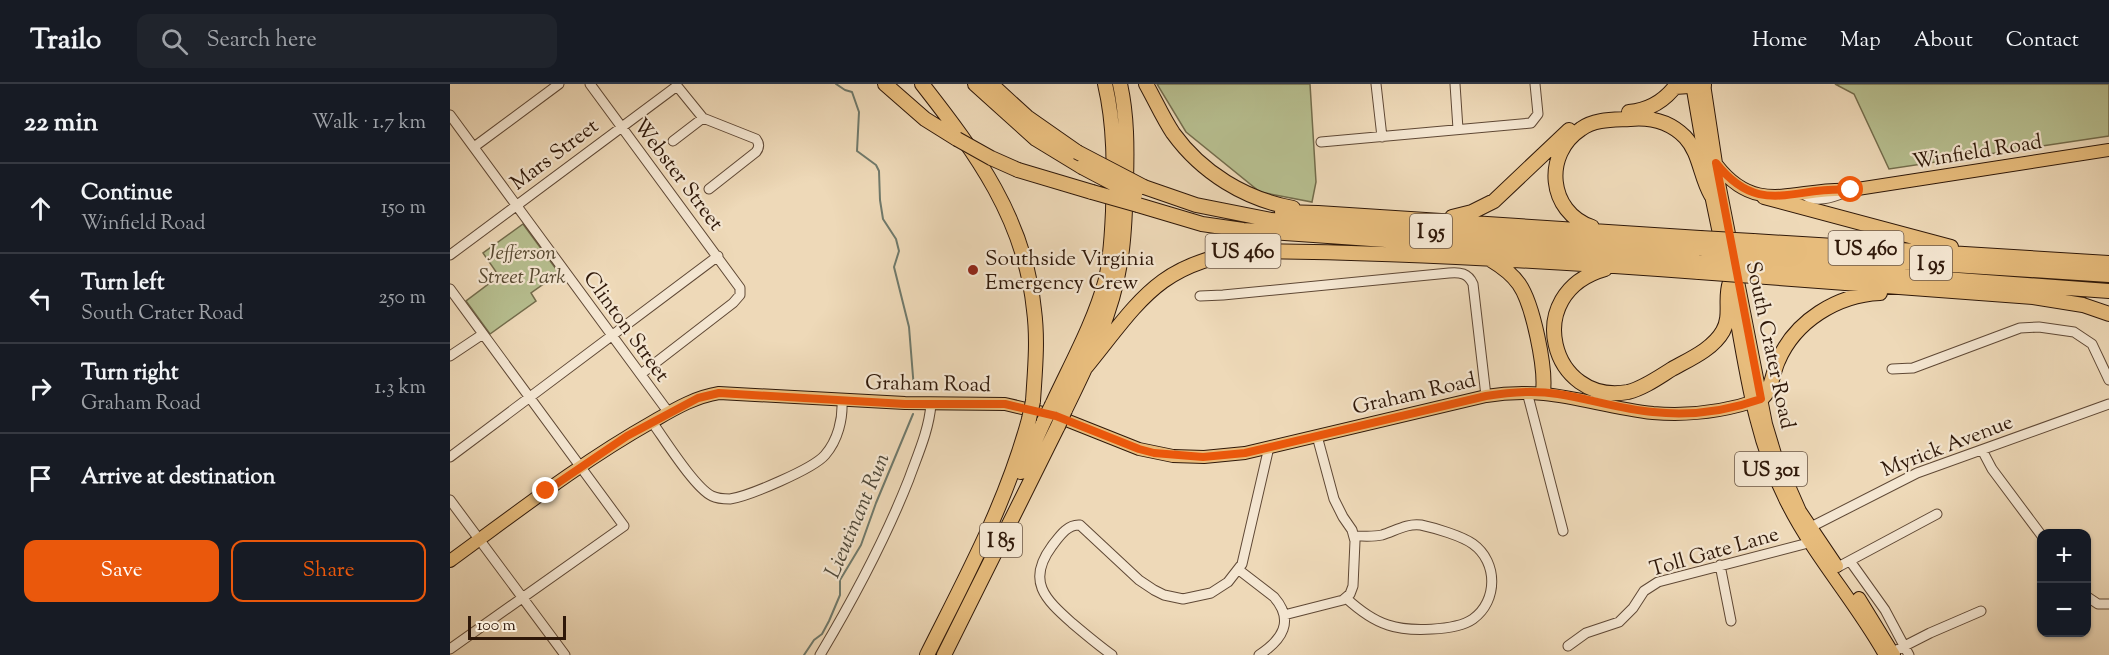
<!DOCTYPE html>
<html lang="en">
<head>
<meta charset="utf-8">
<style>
  body { margin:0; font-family:"Sorts Mill Goudy",serif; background:#20242c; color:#f1f3f6 }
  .controls { position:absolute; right:18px; bottom:18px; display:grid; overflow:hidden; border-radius:12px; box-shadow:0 2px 4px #0004 }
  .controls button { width:54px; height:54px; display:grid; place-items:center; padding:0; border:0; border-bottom:2px solid #363941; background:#171b24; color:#f1f3f6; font:30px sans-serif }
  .scale { position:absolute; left:18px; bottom:15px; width:98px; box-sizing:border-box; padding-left:6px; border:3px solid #2f1809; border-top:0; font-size:16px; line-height:21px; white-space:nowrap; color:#2f1809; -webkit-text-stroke:4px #f4e6d1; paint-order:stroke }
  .stop { position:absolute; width:18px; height:18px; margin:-14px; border:4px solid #ea580c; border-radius:50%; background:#fff }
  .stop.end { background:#ea580c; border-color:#fff; box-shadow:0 2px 6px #0008 }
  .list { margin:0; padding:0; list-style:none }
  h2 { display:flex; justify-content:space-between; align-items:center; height:78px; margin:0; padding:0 24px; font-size:26px }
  h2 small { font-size:20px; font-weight:400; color:#9ea1a6 }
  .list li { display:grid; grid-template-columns:39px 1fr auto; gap:18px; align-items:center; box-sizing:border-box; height:90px; padding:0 24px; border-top:2px solid #363941 }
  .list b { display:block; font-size:22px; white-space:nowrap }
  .list p { margin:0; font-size:20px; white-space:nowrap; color:#9ea1a6 }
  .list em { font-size:20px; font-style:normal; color:#9ea1a6 }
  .actions { display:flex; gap:12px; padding:18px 24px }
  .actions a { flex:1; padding:14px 0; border:2px solid #ea580c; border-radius:12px; text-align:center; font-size:21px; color:#ea580c }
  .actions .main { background:#ea580c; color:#fff }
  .icon { flex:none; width:33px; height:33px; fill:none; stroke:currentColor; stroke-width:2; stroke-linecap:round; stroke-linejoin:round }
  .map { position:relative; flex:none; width:1659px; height:571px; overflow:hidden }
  header { display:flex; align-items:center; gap:36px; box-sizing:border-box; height:84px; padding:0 30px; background:#171b24; border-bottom:2px solid #363941 }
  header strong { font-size:28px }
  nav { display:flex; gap:33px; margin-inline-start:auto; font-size:21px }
  .search { width:420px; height:54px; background:#20242c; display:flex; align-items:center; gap:15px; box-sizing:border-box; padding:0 21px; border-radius:12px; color:#9ea1a6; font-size:22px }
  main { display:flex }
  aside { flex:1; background:#171b24 }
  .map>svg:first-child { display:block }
  .green { fill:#b7bf90; stroke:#736c4c; stroke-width:1.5 }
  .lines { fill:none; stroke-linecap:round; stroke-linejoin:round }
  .stream { stroke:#6f796b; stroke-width:2 }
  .minor-casing { stroke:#5f4835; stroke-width:11 }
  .major-casing { stroke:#2f1809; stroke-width:14 }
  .highway-casing { stroke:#2f1809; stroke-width:16 }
  .minor { stroke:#f4e6d1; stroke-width:9 }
  .major { stroke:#e7bc7c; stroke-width:12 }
  .highway { stroke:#e7bc7c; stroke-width:14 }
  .highway-bridge-casing { stroke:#2f1809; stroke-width:16; stroke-linecap:butt }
  .highway-bridge { stroke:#e7bc7c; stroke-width:14 }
  .route { stroke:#ea580c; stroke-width:8 }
  .poi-dot { fill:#8f2418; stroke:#f4e6d1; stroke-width:2 }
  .labels { text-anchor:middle; stroke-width:4.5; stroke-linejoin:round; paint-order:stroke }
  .shield { fill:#f4e6d1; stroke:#6a5645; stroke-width:1.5 }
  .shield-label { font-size:20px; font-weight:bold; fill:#2f1809 }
  .street-label { font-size:21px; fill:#2f1809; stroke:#f4e6d1 }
  .park-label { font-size:21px; font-style:italic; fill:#584a32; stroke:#f4e6d1 }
  .poi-label { font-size:21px; fill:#2f1809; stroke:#f4e6d1; text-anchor:start }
  .water-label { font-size:22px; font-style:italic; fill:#4f493a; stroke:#f4e6d1 }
</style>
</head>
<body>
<header>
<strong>Trailo</strong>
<div class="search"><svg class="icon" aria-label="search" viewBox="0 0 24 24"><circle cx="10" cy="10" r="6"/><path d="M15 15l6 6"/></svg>Search here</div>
<nav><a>Home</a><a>Map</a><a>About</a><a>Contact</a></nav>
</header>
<main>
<aside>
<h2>22 min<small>Walk · 1.7 km</small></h2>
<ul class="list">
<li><svg class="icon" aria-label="ahead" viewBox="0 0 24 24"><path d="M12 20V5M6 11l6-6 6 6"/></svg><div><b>Continue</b><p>Winfield Road</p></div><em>150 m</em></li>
<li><svg class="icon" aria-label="left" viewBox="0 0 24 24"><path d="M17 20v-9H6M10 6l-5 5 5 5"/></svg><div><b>Turn left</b><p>South Crater Road</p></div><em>250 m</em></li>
<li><svg class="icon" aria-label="right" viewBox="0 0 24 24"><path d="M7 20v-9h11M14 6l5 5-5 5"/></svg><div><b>Turn right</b><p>Graham Road</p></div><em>1.3 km</em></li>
<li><svg class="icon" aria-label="arrive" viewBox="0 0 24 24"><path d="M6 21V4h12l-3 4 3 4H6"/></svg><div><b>Arrive at destination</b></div></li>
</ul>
<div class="actions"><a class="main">Save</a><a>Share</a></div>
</aside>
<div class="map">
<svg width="1659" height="571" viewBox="0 0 1659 571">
  <rect width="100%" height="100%" fill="#eed9b8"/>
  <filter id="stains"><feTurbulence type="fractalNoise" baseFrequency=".00333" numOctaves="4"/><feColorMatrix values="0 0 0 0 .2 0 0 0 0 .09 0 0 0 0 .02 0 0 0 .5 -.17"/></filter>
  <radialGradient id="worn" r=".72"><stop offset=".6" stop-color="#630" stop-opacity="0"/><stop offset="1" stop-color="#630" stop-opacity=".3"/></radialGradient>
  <path class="green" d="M707,0h153l6,98 -4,20 -52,-10 -74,-60z
    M1385,0h274v52l-220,33 -35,-75z
    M73,140l36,49 -28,20 5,8 -46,33 -24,-33 33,-25 -16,-23z"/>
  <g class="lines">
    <path class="stream" d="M386,0l9,6 7,2 7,20 -2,39 19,14 3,6 1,29 3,19 13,20 3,12 -5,16 15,60 5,62
      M354,571l10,-15 8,-6 7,-13 11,-26v-15l21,-35 15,-42 37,-89"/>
    <defs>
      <path id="minor" d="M140,0l150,204v7l-7,8 -92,71
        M926,0l6,53
        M1005,0l3,45
        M0,31l219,298
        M223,57l30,-23 53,21c3,4 4,8 0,13l-47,37
        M871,58l210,-19 7,-9 -3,-30
        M24,63l85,-63
        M1353,109c10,12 31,4 43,-1
        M0,171l227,-169 26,32
        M0,205l174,237 -174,123
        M750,212l23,-1 226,-22c11,-1 19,0 24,11l13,112
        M0,272l33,-22
        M1442,285l21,-1 107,-40 19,-1 35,5 18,12 17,36
        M1077,308l36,139
        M202,338c13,18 43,66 60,74 6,3 12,3 18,3 19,-3 83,-30 95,-44 13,-15 18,-36 17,-55
        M1532,366l10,19 50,67
        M0,373l268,-201
        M0,416l115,155
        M1355,446l112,-57 192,-69
        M1400,477l35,49 24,45
        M1270,481l11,56
        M1388,483l99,-53
        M789,486l35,27c21,24 8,43 -15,58
        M1636,512l12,8h11
        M896,514c12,11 26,22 42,27 20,7 68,6 85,-6 25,-18 25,-57 0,-75 -11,-8 -38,-16 -52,-19 -14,-2 -26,6 -39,10 -9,2 -18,1 -27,1
        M834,531l59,-15 7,-6 3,-8 2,-45 -3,-11 -9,-13 -9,-18 -17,-63
        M1118,562l18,-13 33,-11 14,-14 11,-17 14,-9 158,-41
        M370,571c34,-57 65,-115 89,-176 9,-25 20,-49 22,-75
        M662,571c-14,-10 -27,-21 -40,-32 -27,-24 -46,-42 -20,-77 7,-9 15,-22 28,-21l59,55 15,10 10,5 19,4 28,-6 17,-11 14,-18 27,-117
        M1437,571l43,-22 51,-22"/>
      <path id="major" d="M1242,0l19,111 11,53
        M1254,0l15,99 13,66
        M1267,81c41,53 80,21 134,25l258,-40
        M1285,182l31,158 9,30 25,57 37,55
        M1282,210c13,72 22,146 56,211 27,53 68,98 97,150
        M0,477c66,-48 131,-99 202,-139 21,-12 42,-25 67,-29l186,10 100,1 51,12 83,33 34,7 31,1 41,-4 241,-57c64,-11 105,10 167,17 36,3 74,-2 108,-14
        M1409,514l35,57"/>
      <path id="highway" d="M435,0l40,35 32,20
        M472,0c54,69 103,135 112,226 4,30 1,60 -1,91
        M525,0l61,55 46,28
        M541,0l36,33 50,35
        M696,0c9,16 17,34 27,49 29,40 72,66 120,75
        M1225,3l29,-2
        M1179,28c21,-2 36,-11 48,-28
        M568,86l74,22
        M694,103l52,18 75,15 429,28
        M1314,113l187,50
        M688,121l64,19 41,6 457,32
        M832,128l36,1 382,25
        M1002,133l20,-5 22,-11 75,-71
        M1142,143c-44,-15 -49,-73 -11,-98 14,-10 32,-9 49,-10 20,-2 40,3 55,18 15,16 15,39 26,58
        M1303,157l356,22
        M1302,168l357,23
        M1041,176c10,6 21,14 28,24 14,20 27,84 24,108
        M1303,181l356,26
        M1155,185c-85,24 -54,137 23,123 16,-4 31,-15 44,-23 18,-10 41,-20 51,-38 9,-16 1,-32 7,-49
        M1303,192l280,21 50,8 26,9
        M636,283c53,-65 73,-106 165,-116 149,1 299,10 448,21
        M1311,315c11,-8 11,-25 17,-38 17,-40 59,-66 102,-68
        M602,321c19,-41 42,-82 54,-126 5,-22 6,-45 7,-68 1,-43 2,-85 -8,-127
        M615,326c23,-47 47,-95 55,-147 5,-27 5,-55 6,-82 1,-33 1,-66 -6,-97
        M571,388l23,-51
        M477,571c39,-78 79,-151 102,-236
        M494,571l114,-229"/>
    </defs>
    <use href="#minor" class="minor-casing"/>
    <use href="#major" class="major-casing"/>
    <use href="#highway" class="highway-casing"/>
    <use href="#minor" class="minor"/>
    <use href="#major" class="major"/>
    <use href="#highway" class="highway"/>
    <defs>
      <path id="highway-bridge" d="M507,55l34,19 27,12
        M627,68l67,35
        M632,83l53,28
        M642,108l46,13
        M1250,154l53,3
        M1250,164l52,4
        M1250,178l53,3
        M1249,188l54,4
        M579,335l4,-18
        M594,337l8,-16
        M608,342l7,-16"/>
    </defs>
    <use href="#highway-bridge" class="highway-bridge-casing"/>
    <use href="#highway-bridge" class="highway-bridge"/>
  </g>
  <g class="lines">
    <path class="route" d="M96,407l81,-55 71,-38 21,-5 186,11h100l51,12 83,33 15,4 49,4 42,-4 241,-57c24,-4 48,-6 72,-2 32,5 63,15 95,18 36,4 74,-1 108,-13l-45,-236c44,56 79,22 135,27"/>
  </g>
  <circle class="poi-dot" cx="523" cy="186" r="6"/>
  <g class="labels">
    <g class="shield">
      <rect x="960" y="130" width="42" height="34" rx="4.5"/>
      <rect x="1378.5" y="147" width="75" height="34" rx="4.5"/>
      <rect x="755.5" y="150" width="75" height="34" rx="4.5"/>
      <rect x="1460" y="162" width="42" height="34" rx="4.5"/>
      <rect x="1285" y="368" width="72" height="34" rx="4.5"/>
      <rect x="530" y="439" width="42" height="34" rx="4.5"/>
    </g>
    <g class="shield-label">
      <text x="981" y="154">I 95</text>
      <text x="1416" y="171">US 460</text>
      <text x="793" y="174">US 460</text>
      <text x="1481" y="186">I 95</text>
      <text x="1321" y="392">US 301</text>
      <text x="551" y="463">I 85</text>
    </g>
    <g class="street-label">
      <text transform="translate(1527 67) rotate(-9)" y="7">Winfield Road</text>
      <text transform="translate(104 70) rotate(-37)" y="7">Mars Street</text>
      <text transform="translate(229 90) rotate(53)" y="7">Webster Street</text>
      <text transform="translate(177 242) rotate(54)" y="7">Clinton Street</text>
      <text transform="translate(1321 261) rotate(78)" y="7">South Crater Road</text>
      <text transform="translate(478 299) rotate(1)" y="7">Graham Road</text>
      <text transform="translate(964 309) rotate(-13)" y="7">Graham Road</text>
      <text transform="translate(1497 361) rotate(-21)" y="7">Myrick Avenue</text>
      <text transform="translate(1264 467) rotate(-16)" y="7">Toll Gate Lane</text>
    </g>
    <g class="park-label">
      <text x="72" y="175">Jefferson<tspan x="72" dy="24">Street Park</tspan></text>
    </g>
    <g class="poi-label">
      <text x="535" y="181">Southside Virginia<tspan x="535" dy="24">Emergency Crew</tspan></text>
    </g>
    <g class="water-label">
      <text transform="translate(406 431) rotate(-67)" y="8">Lieutinant Run</text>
    </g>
  </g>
  <rect width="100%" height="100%" filter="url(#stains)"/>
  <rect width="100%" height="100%" fill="url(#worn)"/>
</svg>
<div class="controls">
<button>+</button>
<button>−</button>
</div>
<div class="scale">100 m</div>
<div class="stop" style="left:1401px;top:106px"></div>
<div class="stop end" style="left:96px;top:407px"></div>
</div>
</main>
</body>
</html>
